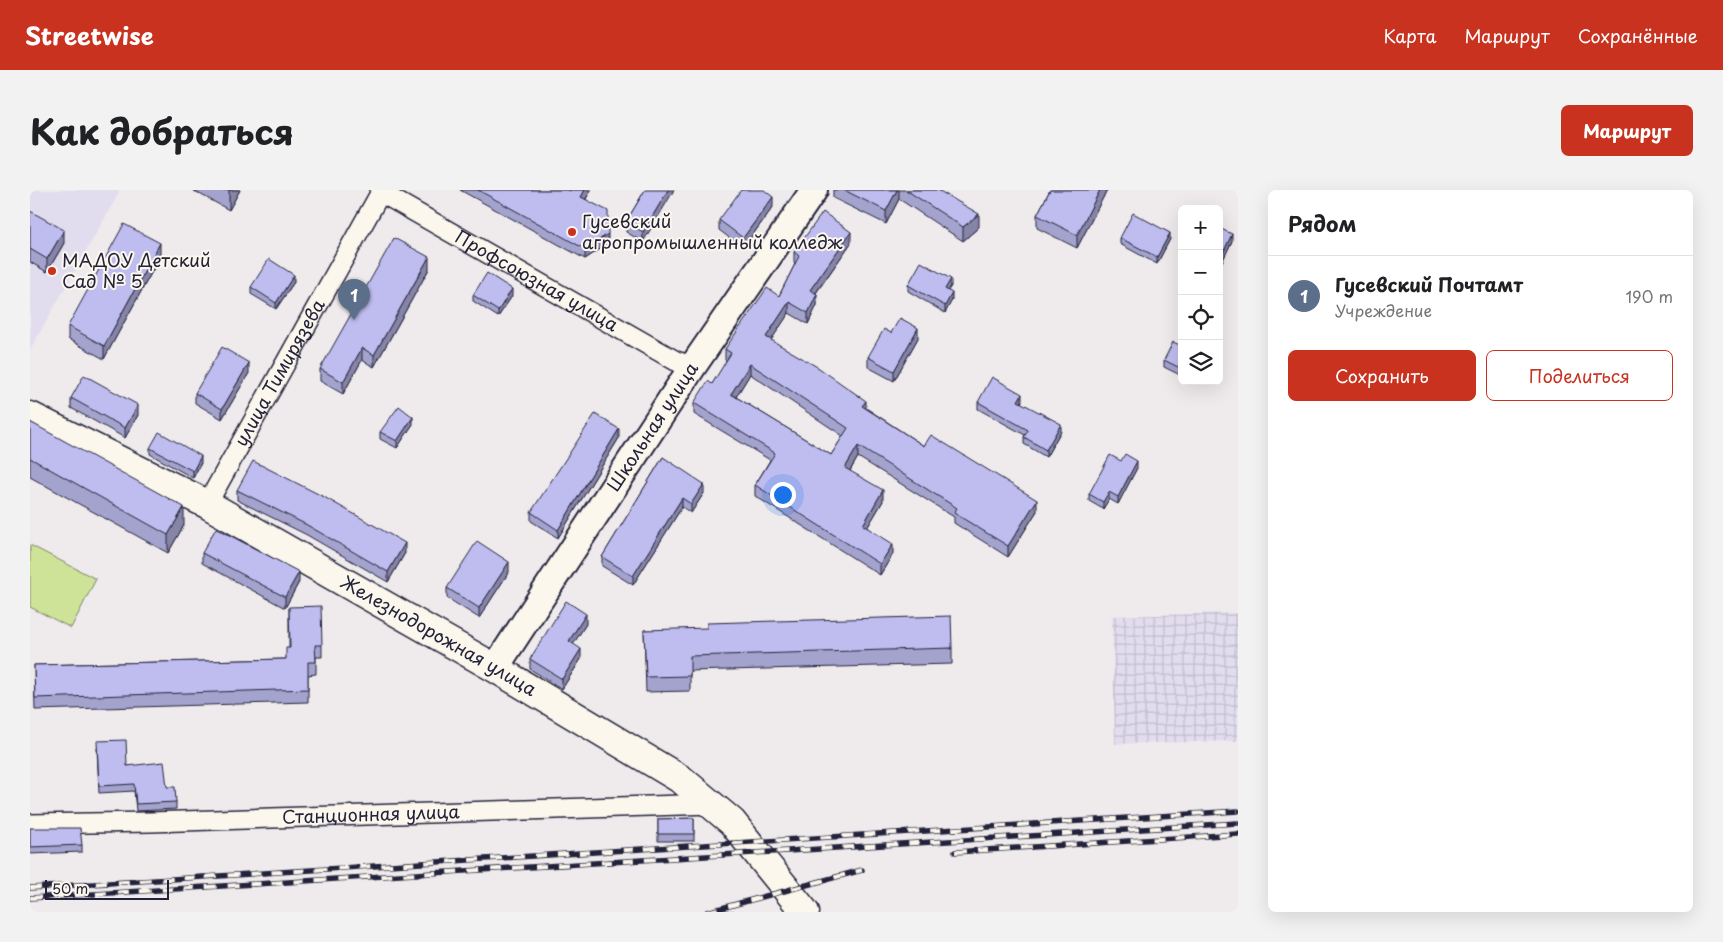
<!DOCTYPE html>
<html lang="ru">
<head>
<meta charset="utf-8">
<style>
  body { margin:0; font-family:"Playpen Sans",sans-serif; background:#f2f2f2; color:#202124 }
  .controls { position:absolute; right:15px; top:15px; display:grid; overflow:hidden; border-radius:8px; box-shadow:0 5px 20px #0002 }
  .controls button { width:45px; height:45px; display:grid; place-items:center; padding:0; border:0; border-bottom:1px solid #e0e0e0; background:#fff; color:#202124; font:25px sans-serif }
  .scale { position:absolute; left:15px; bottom:12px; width:124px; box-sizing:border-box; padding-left:5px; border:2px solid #22223b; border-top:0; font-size:14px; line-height:18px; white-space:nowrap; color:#22223b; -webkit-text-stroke:4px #fbf7ec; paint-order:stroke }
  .you { position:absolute; left:752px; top:304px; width:18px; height:18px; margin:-12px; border:4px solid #fff; border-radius:50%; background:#1a73e8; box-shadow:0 0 0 8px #1a73e833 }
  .badge { display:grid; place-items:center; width:32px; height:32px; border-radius:50%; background:#c8321e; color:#fff; font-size:16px; font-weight:700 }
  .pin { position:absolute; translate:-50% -41px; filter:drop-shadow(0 1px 2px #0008) }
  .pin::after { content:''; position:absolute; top:26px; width:18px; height:15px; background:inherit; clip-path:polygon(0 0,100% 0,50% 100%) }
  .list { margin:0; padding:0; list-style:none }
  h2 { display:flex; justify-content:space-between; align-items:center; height:65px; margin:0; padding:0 20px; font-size:21px }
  h2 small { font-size:16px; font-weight:400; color:#757577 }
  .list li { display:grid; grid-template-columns:32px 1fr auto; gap:15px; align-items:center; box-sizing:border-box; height:80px; padding:0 20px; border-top:1px solid #e0e0e0 }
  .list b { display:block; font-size:19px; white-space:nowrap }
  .list p { margin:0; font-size:16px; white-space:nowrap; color:#757577 }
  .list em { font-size:16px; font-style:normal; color:#757577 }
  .actions { display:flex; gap:10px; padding:15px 20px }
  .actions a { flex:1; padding:11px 0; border:1px solid #c8321e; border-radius:8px; text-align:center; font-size:18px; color:#c8321e }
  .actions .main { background:#c8321e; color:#fff }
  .icon { flex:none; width:28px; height:28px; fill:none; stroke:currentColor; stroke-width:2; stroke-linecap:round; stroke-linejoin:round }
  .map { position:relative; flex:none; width:1208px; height:722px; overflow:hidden; border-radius:8px }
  header { display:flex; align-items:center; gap:30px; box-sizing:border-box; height:70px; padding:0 25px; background:#c8321e; color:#fff }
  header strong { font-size:24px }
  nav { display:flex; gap:28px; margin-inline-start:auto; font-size:18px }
  .intro { display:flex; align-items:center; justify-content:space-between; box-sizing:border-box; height:120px; padding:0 30px }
  h1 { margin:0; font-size:35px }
  .button { padding:12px 22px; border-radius:8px; background:#c8321e; color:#fff; font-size:18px; font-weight:700 }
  main { display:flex; gap:30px; padding:0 30px }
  aside { flex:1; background:#fff; border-radius:8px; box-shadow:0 5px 20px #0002 }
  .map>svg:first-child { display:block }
  .built { fill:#e1ddee }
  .industrial { fill:url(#industrial-grid) }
  .pitch { fill:#cfe398; stroke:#78826a }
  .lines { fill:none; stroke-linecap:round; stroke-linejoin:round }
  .street-casing { stroke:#22223b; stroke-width:22 }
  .secondary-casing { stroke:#22223b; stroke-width:30 }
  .primary-casing { stroke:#22223b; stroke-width:31 }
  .street { stroke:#fbf7ec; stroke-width:19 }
  .secondary { stroke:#fbf7ec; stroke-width:26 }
  .primary { stroke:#fbf7ec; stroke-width:28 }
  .rail-casing { stroke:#22223b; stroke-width:5.5 }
  .rail { stroke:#fbf7ec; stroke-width:4; stroke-dasharray:11; stroke-linecap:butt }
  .wall { fill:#a4a3ce; stroke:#22223b; fill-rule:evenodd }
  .shaded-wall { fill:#8684a7; stroke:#22223b }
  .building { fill:#bfbdef; stroke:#22223b; fill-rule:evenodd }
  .poi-dot { fill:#c8321e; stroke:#fbf7ec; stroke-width:2 }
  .labels { text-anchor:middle; stroke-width:4; stroke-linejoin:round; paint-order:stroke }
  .poi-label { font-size:18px; fill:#22223b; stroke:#fbf7ec; text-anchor:start }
  .street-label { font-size:18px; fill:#22223b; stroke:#fbf7ec }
</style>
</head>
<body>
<header>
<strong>Streetwise</strong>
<nav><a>Карта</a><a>Маршрут</a><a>Сохранённые</a></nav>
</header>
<div class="intro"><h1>Как добраться</h1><a class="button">Маршрут</a></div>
<main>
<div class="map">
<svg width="1208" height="722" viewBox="0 0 1208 722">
  <defs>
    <pattern id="industrial-grid" width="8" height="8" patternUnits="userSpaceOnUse" patternTransform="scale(1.25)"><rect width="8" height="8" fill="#e1ddee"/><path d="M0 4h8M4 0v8" fill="none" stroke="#c1bdcd"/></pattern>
  </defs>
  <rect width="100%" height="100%" fill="#efebed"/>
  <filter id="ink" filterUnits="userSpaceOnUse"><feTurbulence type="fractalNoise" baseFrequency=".02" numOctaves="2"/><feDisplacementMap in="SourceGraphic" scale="10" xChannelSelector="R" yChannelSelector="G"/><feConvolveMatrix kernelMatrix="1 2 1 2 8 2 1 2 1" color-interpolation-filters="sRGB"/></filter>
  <g filter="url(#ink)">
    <path class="built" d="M0,0h88l1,3 -89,157z"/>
    <path class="industrial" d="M1208,423v128l-123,3 -3,-128z"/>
    <path class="pitch" d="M0,355l66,34 -25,49 -41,-21z"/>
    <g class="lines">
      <defs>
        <g id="street">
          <path id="s1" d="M350,2l296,169 17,5"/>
          <path id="s2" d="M177,314l175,-314"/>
          <path id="s3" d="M0,634l120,-2 562,-18"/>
        </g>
        <g id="secondary">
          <path id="s4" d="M465,478l198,-302 121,-176"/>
        </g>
        <g id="primary">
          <path id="s5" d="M0,226l177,88 288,164 187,112 50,42 73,90"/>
        </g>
      </defs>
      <use href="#street" class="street-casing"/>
      <use href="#secondary" class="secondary-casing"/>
      <use href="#primary" class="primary-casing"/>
      <use href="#street" class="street"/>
      <use href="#secondary" class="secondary"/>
      <use href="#primary" class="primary"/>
      <defs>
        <path id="rail" d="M925,662l283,-18
          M0,698l1208,-77
          M0,708l1208,-75
          M677,722l155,-42"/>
      </defs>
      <use href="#rail" class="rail-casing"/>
      <use href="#rail" class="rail"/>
    </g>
    <path class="wall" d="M164,0h46l-11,20 -35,-19z
      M430,0h108l2,1 1,-1h20l-5,9 22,45 -23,15z
      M615,0l-2,52 -17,-10v-10z
      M803,0h105l41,37 -16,14 -64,-42 -13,25 -53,-26z
      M1020,0h57l-30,58 -40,-20v-13z
      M743,17l-30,41 -24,-18v-10z
      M0,21l34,32 -17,29 -17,-10z
      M1189,38l13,13 -10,21 -3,-2z
      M1090,48l50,1 -13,25 -37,-20z
      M821,53l-35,50 1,12 -9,19 -19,-11 -18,27 95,68 58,38 113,65 -29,46 -54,-34v-6l-96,-60 -8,14 33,30 -16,27 26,26 -13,21 -125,-79v-11l15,-25 -76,-46v-11l18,-19 15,-23 -2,-1v-11l54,-53 16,-32 -1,-1v-11zM720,184l93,62 -12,19 -95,-58z
      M130,67l-56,102 -36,-20v-13z
      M399,79l-55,98 -12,-7 -19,34 -23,-13v-12z
      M264,92l-18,27 -25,-15v-7z
      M878,95l43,1 -3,4 4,10 -7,13 -37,-22z
      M443,105l39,1 -14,21 -25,-16z
      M861,143l27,5 -24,43 -26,-14v-10z
      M1152,156v30l-18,-9v-7z
      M219,183l-27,46 -27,-16v-10z
      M41,208l67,17 -13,23 -54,-30z
      M992,211l-1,2 40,28 -15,26 -22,-13v-7l1,-2 -47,-26v-7z
      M0,232l154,103 -16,28 -138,-76z
      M383,234l-16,24 -17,-9v-7z
      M589,248l-61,100 -27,-17v-9z
      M120,258l51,15 -8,15 -43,-24z
      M633,267l41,36 -13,20 -9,-6 -49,78 -31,-19v-9z
      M1091,271l16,7 -19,36 -9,-5 -6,10 -14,-8v-7z
      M207,300l168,63 -17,29 -81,-47 -70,-35z
      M172,363l97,29 -14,26 -83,-45z
      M479,382l-30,46 -32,-20v-10z
      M259,417l33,38v12h-6v17l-8,1v27l-273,8 -1,-45 252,-6 3,-11z
      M556,434l-13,20 8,15 -19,30 -32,-20v-10z
      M614,440l308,18v16l-262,7v20l-44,1z
      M67,558l70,39 9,15v7l-40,2 -2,-20 -35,2z
      M664,628v23h-36v-22z
      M0,638l52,17v7l-52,2z"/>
    <path class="shaded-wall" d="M200,0h10l-11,20v-18z
      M555,0h6l-10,17v-10z
      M638,0h6l-31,52v-10z
      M867,0h2v9l-13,25v-13z
      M1070,0h7l-30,58v-13z
      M743,7v10l-30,41v-10z
      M949,24v13l-16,14v-14z
      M34,40v13l-17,29v-13z
      M821,42v11l-41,58v-11z
      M1140,43v6l-13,25v-7z
      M578,44v10l-23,15v-10z
      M1202,44v7l-10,21v-7z
      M130,53v14l-56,102v-13z
      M399,67v12l-55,98v-12z
      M264,85v7l-18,27v-6z
      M921,89v7l-6,10v-7z
      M482,99v7l-14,21v-6z
      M922,103v7l-7,13v-7z
      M787,104v11l-9,19v-11z
      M759,112v11l-23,35v-11z
      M888,138v10l-24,43v-10z
      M332,158v12l-19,34v-12z
      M219,173v10l-27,46v-10z
      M720,174v10l-19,31v-11z
      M992,204v7l-4,7v-7z
      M836,211v11l-4,-6z
      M108,215v10l-13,23v-10z
      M383,227v7l-16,24v-7z
      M1031,234v7l-15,26v-7z
      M589,239v9l-61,100v-8z
      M828,256v11l-13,22v-11z
      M171,266v7l-8,15v-7z
      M1107,271v7l-19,36v-7z
      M674,294v9l-13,20v-9z
      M853,300v11l-20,34v-10z
      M1079,302v7l-6,10v-7z
      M652,308v9l-49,78v-9z
      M1007,310v11l-29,46v-11z
      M154,317v18l-16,28v-18z
      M375,353v10l-17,29v-10z
      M863,354v10l-13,21v-11z
      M479,372v10l-30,46v-10z
      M269,382v10l-14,26v-11z
      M556,424v10l-17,27v-10z
      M551,459v10l-19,30v-10z"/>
    <path class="building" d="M448,0h90l2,1 1,-1h14l-4,7 27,14v23l-23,15z
      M615,0h23l-25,42 -17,-10z
      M711,0h23l9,7 -30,41 -24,-18z
      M814,0h53l-11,21z
      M876,0h32l41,24 -16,13z
      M1020,0h50l-23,45 -40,-20z
      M0,21l34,19 -17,29 -17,-10z
      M793,22l28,20 -41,58 7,4 -9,19 -19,-11 -23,35 53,31 47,33 -4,5 62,40 7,-11 106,65 -29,46 -54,-33 3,-5 -99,-62 -13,22 38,22 -20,35 30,19 -13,20 -125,-79 20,-32 -81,-50 14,-22 4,3 19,-31 -6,-4 42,-61 12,8 20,-40 -5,-4zM720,174l98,64 -17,27 -100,-61z
      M1103,23l37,20 -13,24 -37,-19z
      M94,34l36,19 -56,103 -36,-20z
      M1189,38l13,6 -10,21 -3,-1z
      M364,48l35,19 -55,98 -12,-7 -19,34 -23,-13z
      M239,69l25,16 -18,28 -25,-16z
      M891,72l30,17 -6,10 7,4 -7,13 -37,-21z
      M457,83l25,16 -14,22 -25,-16z
      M870,128l18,10 -24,43 -26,-14 16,-28 7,4z
      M1143,152l9,4v23l-18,-9z
      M192,157l27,16 -27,46 -27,-16z
      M54,185l54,30 -13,23 -54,-30z
      M962,187l30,17 -4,7 43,23 -15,26 -22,-13 4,-7 -50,-28z
      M369,216l14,11 -16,24 -17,-9z
      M565,224l24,15 -61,101 -27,-18z
      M0,232l154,85 -16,28 -138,-77z
      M129,242l42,24 -8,15 -43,-23z
      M1095,264l12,7 -19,36 -9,-5 -6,10 -14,-8 21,-39 11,6z
      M633,267l41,27 -13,20 -9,-6 -49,78 -31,-19z
      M223,271l71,36 81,46 -17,29 -81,-47 -70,-35z
      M186,338l83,44 -14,25 -83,-44z
      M447,351l32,21 -30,46 -32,-20z
      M536,411l20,13 -17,27 12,8 -19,30 -32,-20z
      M291,416l1,39h-7l1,17h-8v27l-273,9 -1,-33 252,-6v-11h4l-1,-41z
      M921,426l1,32 -262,8v20l-44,1 -2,-47 63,-2v-5z
      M96,550l1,26 37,-4 3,25h8l1,15 -40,2 -2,-20 -35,2 -2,-45z
      M664,628v16h-36v-15z
      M0,638h50l2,17 -52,2z
      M704,721v1h-26z"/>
  </g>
  <g class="poi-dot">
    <circle cx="542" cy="42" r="5"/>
    <circle cx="22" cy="81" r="5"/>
  </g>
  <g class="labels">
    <g class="poi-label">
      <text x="552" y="38">Гусевский<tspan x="552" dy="21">агропромышленный колледж</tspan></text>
      <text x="32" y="77">МАДОУ Детский<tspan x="32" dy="21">Сад № 5</tspan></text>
    </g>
    <g class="street-label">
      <text dy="6" stroke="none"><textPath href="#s1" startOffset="180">Профсоюзная улица</textPath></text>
      <text dy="6" stroke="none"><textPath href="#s2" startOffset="150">улица Тимирязева</textPath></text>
      <text dy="6" stroke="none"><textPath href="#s4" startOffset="288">Школьная улица</textPath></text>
      <text dy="6" stroke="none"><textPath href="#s5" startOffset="464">Железнодорожная улица</textPath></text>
      <text dy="6" stroke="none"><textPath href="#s3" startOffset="341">Станционная улица</textPath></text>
    </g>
  </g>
</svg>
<div class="controls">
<button>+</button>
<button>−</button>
<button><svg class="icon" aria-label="locate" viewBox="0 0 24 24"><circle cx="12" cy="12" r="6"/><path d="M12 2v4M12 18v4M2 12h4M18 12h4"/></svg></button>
<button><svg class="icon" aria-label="layers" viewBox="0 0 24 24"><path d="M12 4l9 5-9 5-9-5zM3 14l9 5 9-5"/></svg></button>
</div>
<div class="scale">50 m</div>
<div class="you"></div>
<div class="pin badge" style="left:324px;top:130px;background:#5c6f8a">1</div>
</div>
<aside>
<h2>Рядом<small></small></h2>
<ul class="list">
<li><span class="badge" style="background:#5c6f8a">1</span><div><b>Гусевский Почтамт</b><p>Учреждение</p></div><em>190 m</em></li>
</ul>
<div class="actions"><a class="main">Сохранить</a><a>Поделиться</a></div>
</aside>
</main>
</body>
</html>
